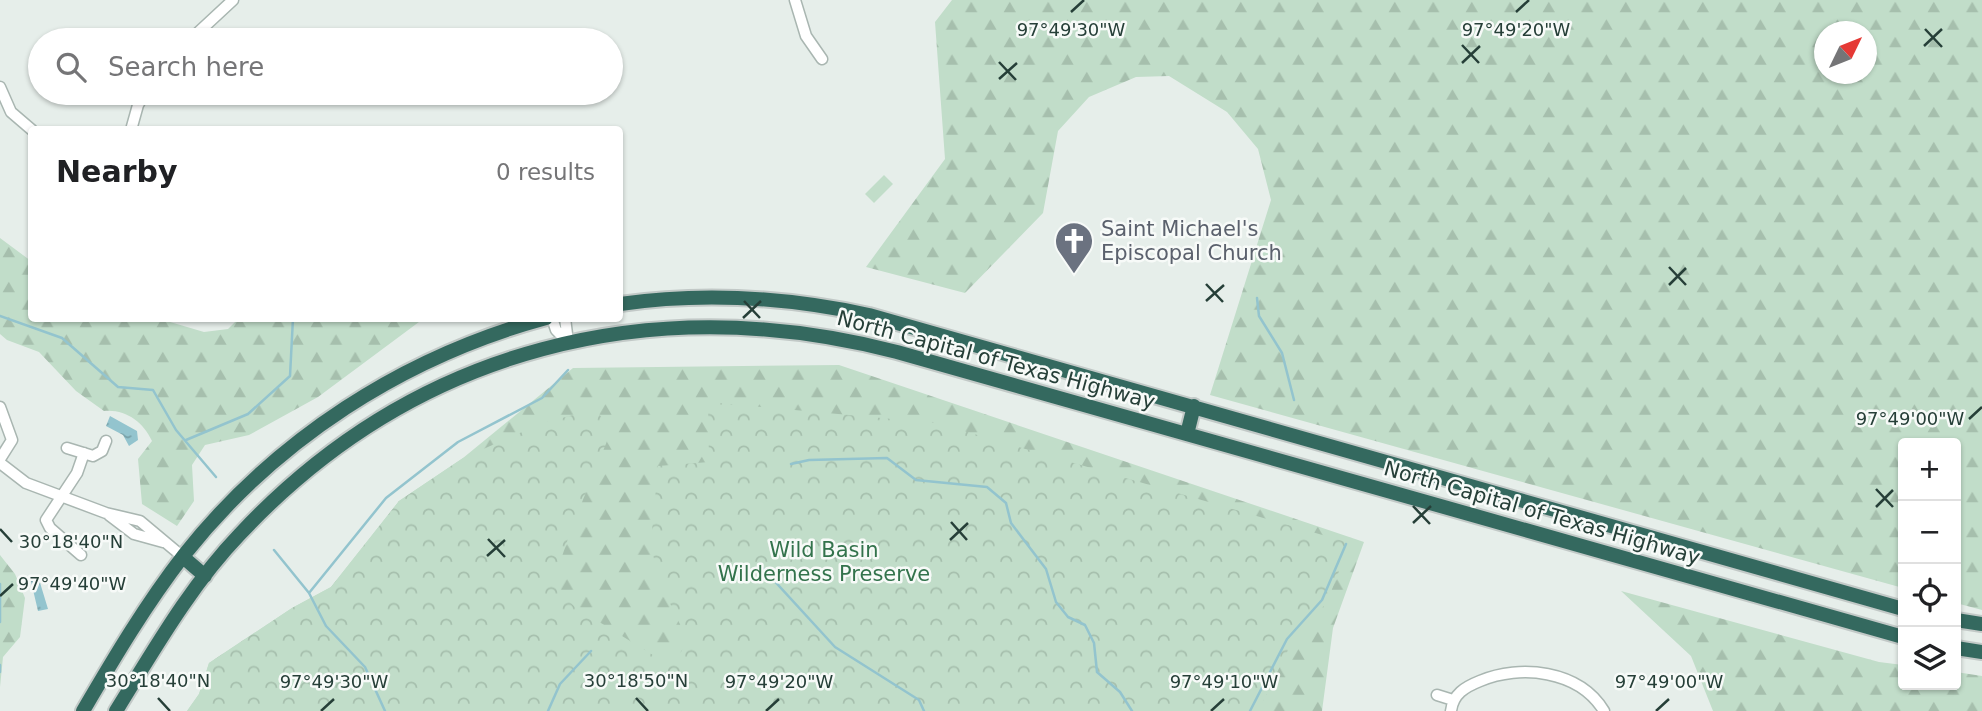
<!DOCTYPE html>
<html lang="en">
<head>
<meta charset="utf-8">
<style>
  body { margin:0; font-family:"DejaVu Sans",sans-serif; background:#f6f6f6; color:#202124 }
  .controls { position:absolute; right:21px; bottom:21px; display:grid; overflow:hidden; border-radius:7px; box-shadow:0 2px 5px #0004 }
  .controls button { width:63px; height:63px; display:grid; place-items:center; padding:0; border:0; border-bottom:2px solid #e0e0e0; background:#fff; color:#202124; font:35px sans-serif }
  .compass { position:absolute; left:1814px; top:21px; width:63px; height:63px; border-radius:50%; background:#fff; box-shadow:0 2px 5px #0004; rotate:47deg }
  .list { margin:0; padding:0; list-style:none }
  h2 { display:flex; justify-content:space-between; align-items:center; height:91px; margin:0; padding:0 28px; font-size:30px }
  h2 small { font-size:23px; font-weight:400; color:#757577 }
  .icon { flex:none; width:38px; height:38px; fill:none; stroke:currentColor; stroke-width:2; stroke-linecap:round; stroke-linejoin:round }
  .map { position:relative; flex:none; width:1982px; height:711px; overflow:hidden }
  .search { position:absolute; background:#fff; box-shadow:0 2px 5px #0004; left:28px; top:28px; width:595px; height:77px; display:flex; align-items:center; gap:18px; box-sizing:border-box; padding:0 24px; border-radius:38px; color:#757577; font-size:26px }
  .panel { position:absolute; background:#fff; box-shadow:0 2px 5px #0004; left:28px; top:126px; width:595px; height:196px; border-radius:7px }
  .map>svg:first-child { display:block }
  .forest { fill:url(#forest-firs); fill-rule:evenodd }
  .park { fill:url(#park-crowns) }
  .garden { fill:#c1ddc9 }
  .water { fill:url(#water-ripples) }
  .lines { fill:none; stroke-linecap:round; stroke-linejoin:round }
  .stream { stroke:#93c4ce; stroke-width:2.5 }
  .minor-casing { stroke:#a9b6b1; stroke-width:13 }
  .highway-casing { stroke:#c2c9c7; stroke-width:18 }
  .minor { stroke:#fff; stroke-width:10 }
  .highway { stroke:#34695f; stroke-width:14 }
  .ticks { fill:none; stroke:#263f38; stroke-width:2.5 }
  .labels { text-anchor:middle; stroke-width:5; stroke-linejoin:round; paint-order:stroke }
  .worship-label { font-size:21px; fill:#5b616d; stroke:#f7faf8; text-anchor:start }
  .street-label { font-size:21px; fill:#263f38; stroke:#f7faf8 }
  .park-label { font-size:21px; fill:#33734c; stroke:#f7faf8 }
  .ticks-label { font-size:18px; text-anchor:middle; fill:#263f38; stroke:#f7faf8; stroke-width:5; stroke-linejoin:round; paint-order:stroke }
</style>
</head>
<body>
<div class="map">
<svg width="1982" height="711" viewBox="0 0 1982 711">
  <defs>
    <pattern id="forest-firs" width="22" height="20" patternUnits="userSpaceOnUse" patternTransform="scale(1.75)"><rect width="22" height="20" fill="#c1ddc9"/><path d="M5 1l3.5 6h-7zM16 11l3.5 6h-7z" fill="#a6bfad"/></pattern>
    <pattern id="park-crowns" width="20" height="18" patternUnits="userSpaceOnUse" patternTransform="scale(1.75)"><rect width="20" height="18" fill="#c1ddc9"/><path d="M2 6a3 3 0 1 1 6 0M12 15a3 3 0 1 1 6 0" fill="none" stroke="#a6bfad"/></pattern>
    <pattern id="water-ripples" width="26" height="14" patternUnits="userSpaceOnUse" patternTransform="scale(1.75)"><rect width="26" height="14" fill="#93c4ce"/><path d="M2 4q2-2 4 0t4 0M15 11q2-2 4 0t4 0" fill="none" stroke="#78a1a8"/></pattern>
  </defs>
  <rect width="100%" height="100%" fill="#e6eeea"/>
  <path class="forest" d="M952,0h1030v610l-26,-7v-160h-53v145l-693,-193 61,-195 -13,-51 -31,-37 -58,-36 -33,1 -47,20 -31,34 -15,82 -78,80 -99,-26 79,-108 -10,-137zM1825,32h42v42h-42z
    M0,238l31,23 1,57 128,1 44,13 24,-3 10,-10h185l-105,78 -69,38 -44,10 -13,20 2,36 -17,25 -35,-22 -4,-45 14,-18c-9,-19 -26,-32 -48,-30l-28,-20 -37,-39 -32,-12 -7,-6z
    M839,365l525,177 -31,86 -11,83h-1135l12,-17 10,-31 83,-55 39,-21 68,-86 64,-43 110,-90z
    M0,555l15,19 10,24 -5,39 -17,20 -3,30z
    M1621,591l258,71 24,3v20h53v-13l26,4v35h-269l-22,-55z"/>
  <path class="park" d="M708,402l228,21 414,120 -23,59 -37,44 -32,65h-1071l12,-17 10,-31 83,-55 39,-21 68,-86 64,-43 77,-34 55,-15 15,19 -3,13c-9,24 -51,119 -50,139 1,10 11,20 18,27l86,53 20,-8 6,-13 -30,-63 -6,-34 7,-76 51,-4z"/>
  <path class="garden" d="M884,175l9,9 -19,19 -9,-9z"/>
  <path class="water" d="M110,416l27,15 1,9 -9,6 -6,-11 -17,-9z
    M38,576l10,33 -10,2 -8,-34z"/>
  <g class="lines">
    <path class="stream" d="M1257,298l2,18 23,37 12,47
      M0,316l62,22 56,49 35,3 23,40 40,47
      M186,440l62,-26 42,-38 3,-58
      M791,464l18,-4 78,-2 29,22 71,7 19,16 5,20 35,46 10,33 12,15 17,8 9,18 3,29 23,20 12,19
      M274,550l35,43
      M759,564l76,83 84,53 5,11
      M0,584v38
      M0,665v7
      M385,711l-20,-44 -39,-41 -17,-33 77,-95 72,-56 84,-44 26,-28
      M548,711l12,-27 31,-33
      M1250,711l37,-72 35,-39 24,-56"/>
    <defs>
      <path id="minor" d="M795,0l11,36 16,23
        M190,40l43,-40
        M0,87l11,25 21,18
        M131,130l7,-25 7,-12
        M552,318l4,12 12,12
        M565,318l3,24
        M0,407l12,33 -12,19
        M67,448l26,8 9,-5 4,-10
        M0,463l26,20 80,30 34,8 43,36
        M109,515l25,19 29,8
        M81,555l-31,-27 -4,-8 31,-47 7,-20
        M1437,695l16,5
        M1451,711c2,-17 14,-24 29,-30 40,-17 99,-11 124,30"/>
      <path id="highway" d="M620,304c83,-12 166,-7 249,11l1034,294
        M1187,434l7,-28
        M183,557l22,19
        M1956,620l26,4
        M1956,648l26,4
        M83,711c31,-53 63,-107 101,-156 92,-116 219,-198 362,-237
        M116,711c38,-61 74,-125 124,-177 175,-187 412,-245 657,-182l1006,285"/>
    </defs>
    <use href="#minor" class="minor-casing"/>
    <use href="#highway" class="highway-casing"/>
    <use href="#minor" class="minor"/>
    <use href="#highway" class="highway"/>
  </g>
  <path class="ticks" d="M1071,12l13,-12M1516,12l13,-12M1925,29l17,18M1462,45l17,18M1924,46l18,-17M999,62l17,18M1462,63l18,-17M999,79l18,-16M1669,267l17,18M1206,284l17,18M1669,285l17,-17M744,301l16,17M1206,301l18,-16M743,318l18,-17M1969,419l13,-12M1876,489l17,18M1413,506l17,18M1876,507l17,-17M951,522l16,18M1413,523l18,-17M0,529l12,13M488,539l17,18M950,540l18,-17M487,556l18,-16M0,596l13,-12M158,698l12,13M636,698l12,13M321,711l13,-12M766,711l13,-12M1211,711l13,-12M1656,711l13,-12"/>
  <defs>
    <symbol id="church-pin" viewBox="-11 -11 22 30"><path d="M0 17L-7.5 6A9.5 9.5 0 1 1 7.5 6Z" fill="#6b7280" stroke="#f7faf8"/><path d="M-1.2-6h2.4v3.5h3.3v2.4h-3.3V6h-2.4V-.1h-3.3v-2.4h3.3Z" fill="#fff"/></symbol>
  </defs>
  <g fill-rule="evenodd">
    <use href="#church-pin" x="1052" y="219" width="44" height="60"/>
  </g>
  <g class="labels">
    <g class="worship-label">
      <text x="1101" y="236">Saint Michael's<tspan x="1101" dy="24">Episcopal Church</tspan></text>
    </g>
    <g class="street-label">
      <text transform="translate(996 360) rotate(15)" y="7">North Capital of Texas Highway</text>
      <text transform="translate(1542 513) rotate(16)" y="7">North Capital of Texas Highway</text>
    </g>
    <g class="park-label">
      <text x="824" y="557">Wild Basin<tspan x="824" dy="24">Wilderness Preserve</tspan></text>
    </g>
  </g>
  <g class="ticks-label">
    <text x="1071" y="36">97°49'30"W</text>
    <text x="1516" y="36">97°49'20"W</text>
    <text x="1910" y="425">97°49'00"W</text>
    <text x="71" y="548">30°18'40"N</text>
    <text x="72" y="590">97°49'40"W</text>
    <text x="158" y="687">30°18'40"N</text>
    <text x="636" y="687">30°18'50"N</text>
    <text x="334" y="688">97°49'30"W</text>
    <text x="779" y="688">97°49'20"W</text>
    <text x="1224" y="688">97°49'10"W</text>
    <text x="1669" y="688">97°49'00"W</text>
  </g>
</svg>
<div class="controls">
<button>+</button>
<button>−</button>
<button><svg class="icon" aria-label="locate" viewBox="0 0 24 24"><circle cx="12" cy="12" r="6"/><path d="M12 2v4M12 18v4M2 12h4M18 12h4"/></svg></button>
<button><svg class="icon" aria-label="layers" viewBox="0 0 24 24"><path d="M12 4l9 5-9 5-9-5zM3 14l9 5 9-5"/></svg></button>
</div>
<svg class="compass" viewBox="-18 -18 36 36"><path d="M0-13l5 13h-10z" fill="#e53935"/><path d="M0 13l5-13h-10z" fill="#757577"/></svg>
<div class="search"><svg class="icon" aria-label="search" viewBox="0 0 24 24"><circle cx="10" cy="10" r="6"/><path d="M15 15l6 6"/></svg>Search here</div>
<section class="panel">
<h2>Nearby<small>0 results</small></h2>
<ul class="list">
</ul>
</section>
</div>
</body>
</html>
